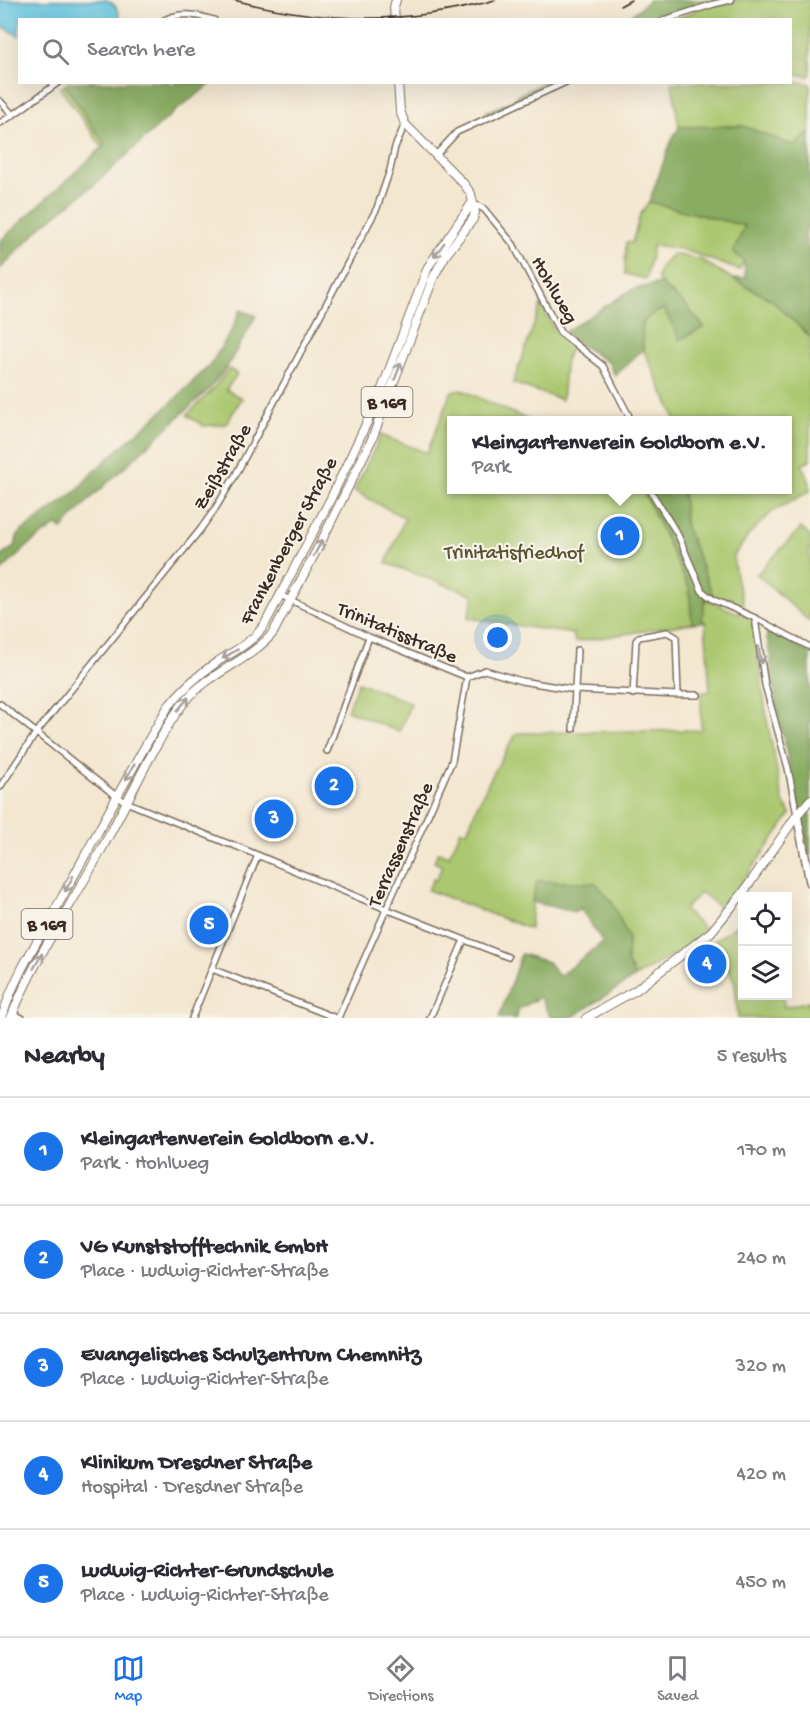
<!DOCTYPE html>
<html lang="en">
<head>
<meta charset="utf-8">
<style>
  body { margin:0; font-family:"Gochi Hand",sans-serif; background:#f7f7f7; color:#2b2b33 }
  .controls { position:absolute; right:18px; bottom:18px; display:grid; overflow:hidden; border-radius:0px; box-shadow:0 6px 24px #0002 }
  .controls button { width:54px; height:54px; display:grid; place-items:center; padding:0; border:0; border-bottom:2px solid #e1e1e2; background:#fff; color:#2b2b33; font:30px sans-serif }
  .you { position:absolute; left:498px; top:638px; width:21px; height:21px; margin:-15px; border:4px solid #fff; border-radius:50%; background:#1a73e8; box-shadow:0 0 0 9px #1a73e833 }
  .badge { display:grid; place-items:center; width:39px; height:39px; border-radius:50%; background:#1a73e8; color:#fff; font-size:20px; font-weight:700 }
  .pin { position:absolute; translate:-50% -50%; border:3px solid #fff; box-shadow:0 2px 6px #0006 }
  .popup { position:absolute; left:447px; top:416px; width:345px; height:78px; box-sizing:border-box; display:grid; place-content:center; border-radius:0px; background:#fff; filter:drop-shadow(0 2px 4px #0005); font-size:20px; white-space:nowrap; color:#7c7c81 }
  .popup b { font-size:22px; color:#2b2b33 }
  .popup::after { content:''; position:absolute; left:50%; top:100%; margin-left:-12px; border:12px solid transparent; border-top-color:#fff }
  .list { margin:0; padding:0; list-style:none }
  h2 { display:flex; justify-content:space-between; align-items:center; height:78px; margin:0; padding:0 24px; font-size:26px }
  h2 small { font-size:20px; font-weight:400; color:#7c7c81 }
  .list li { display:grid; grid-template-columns:39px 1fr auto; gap:18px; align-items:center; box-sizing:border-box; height:108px; padding:0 24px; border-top:2px solid #e1e1e2 }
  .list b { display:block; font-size:22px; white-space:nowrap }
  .list p { margin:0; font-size:20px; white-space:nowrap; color:#7c7c81 }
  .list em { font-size:20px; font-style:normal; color:#7c7c81 }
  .icon { flex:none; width:33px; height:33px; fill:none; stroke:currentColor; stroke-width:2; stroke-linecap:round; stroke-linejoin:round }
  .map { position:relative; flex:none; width:810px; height:1018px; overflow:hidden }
  .search { position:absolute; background:#fff; box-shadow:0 6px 24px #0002; left:18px; right:18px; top:18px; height:66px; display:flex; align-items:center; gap:15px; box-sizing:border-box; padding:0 21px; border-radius:0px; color:#7c7c81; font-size:22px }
  .sheet { height:618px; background:#fff }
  nav { display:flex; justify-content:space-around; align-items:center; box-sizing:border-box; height:84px; border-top:2px solid #e1e1e2; background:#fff; font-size:16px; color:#7c7c81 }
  nav a { display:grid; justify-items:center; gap:3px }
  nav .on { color:#1a73e8 }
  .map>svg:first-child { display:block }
  .green { fill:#abc86f; stroke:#737946; stroke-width:1.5 }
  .forest { fill:#88ac62; stroke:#626b40; stroke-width:1.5 }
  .water { fill:#63c4e1; stroke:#4f7780; stroke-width:1.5 }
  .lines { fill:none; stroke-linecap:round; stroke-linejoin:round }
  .street-casing { stroke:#7b6c5c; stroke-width:8 }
  .secondary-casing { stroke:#7b6c5c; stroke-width:10 }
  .primary-casing { stroke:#7b6c5c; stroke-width:10 }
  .street { stroke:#fff; stroke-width:5 }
  .secondary { stroke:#fff; stroke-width:7 }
  .primary { stroke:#fff; stroke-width:8 }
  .rail { stroke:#3b2a1e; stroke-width:1.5 }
  .oneway { stroke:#a79f9a }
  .labels { text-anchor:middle; stroke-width:4.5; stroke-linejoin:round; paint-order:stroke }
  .shield { fill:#f7f3e8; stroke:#73665b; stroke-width:1.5 }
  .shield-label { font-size:18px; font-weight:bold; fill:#3b2a1e }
  .street-label { font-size:20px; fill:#3b2a1e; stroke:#f7f3e8 }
  .park-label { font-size:20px; fill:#575232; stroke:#f7f3e8 }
</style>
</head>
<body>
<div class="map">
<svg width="810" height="1018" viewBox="0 0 810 1018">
  <rect width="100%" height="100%" fill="#f7f3e8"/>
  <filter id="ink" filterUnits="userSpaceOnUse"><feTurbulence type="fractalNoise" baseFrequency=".0167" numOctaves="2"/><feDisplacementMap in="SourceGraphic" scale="12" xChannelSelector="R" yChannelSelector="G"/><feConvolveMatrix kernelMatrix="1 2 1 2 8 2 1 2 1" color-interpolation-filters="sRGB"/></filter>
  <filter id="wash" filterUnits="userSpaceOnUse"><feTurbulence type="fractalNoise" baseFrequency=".008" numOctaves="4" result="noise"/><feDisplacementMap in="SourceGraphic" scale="24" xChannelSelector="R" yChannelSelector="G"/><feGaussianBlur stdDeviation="1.35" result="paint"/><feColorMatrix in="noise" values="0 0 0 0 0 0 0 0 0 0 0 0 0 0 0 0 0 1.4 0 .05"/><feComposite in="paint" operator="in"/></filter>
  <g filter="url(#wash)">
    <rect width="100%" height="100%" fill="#f3e7d0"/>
    <path class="green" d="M691,0h119v76l-19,-2 -1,-54h-117l22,-9z
      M791,82l19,2v48l-15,14 -52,-20 -64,1 -7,-44z
      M65,85l40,59 -3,3 -42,-59z
      M649,202l96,24 -12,26 11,9 -5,9 -58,-21 -28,-4 -7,34 -21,-5 1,-32 6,1 8,-28z
      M673,254l28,6 32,19 39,21 38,37v123l-8,5 8,18v8l-38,21 -21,20 -18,25 4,24 8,29 -31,-12 -29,-74 -2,-34h105v-70h-112l-33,-71 -1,-24 7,-10 15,-6 40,18 -17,-20 -27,-24 -3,-6 4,-11z
      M541,305l13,24 16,20 -4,9 -4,42 -49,-17z
      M229,369l8,5 -11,16 16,8 -16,26 -22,2 -17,-11 26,-26z
      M460,389l68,31h-76v70h191l46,98 3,35 -117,19 -2,-8 -105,-16 6,-23 -88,-32 19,-45 -51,-27 27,-56 46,18 24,-61z
      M801,528l9,8v86l-53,-48z
      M705,599l48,20 14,101 16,82 8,12 -69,96 -21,-18 -17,18 21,19 -22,20 -48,28 -8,-15 1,-25 -91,-56 -5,21 -2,27 -102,-39 5,-11 3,1 6,-14 -8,-4 4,-10 11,4 12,-26 6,1c14,-37 29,-64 50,-98l184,-3v-37l9,-2 -5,-69 -3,-2z
      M358,682l53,21 -12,29 -52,-22z
      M742,922v74h41l1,11 26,-6v17h-72l-3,-35 -20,-43z"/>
    <path class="forest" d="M649,0h43l1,4 -2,3 -36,12h-28z
      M69,82h100l2,3 3,-2h38l-38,29 -79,72 -53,42 -42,43v-28l105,-96 -40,-60z
      M542,83h15l-70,31 -1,-2 31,-13 -1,-3z
      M743,126l51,20 16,-14v85l-5,19 5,20v81l-38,-37 -39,-21 12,-1 -1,-17 -11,-9 12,-26 -96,-24 22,-60 8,-15z
      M660,283l27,24 17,20 -24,13 -16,-31c-27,10 -21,14 -21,40l-28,27 -6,-13 -46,-30 68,-43z
      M240,310l16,6 -29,51 -17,21 -121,112 -27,29 -5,-4 -26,18 -31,29v-15l15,-11 3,-12 57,-42 21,-23 75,-66 40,-39 22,-36z
      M643,490h40l2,34 29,74 -9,1 -3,21 3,2 -13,1 -3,-35z
      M766,629l44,24v207l-33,-151z
      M537,881l59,2 16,19 16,35 -1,25 8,15 -64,41h-20l-11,-21 -22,12 -1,9h-18l22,-64 27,8 11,14 44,-34 -23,-34 -5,4 -43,-10z"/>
    <path class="water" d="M0,0h106c9,3 13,10 14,19l-100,1 -1,16 -19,-11z"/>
  </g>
  <g filter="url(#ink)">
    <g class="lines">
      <defs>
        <path id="street" d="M164,20c17,-9 32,-5 50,0
          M664,20l50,-16 17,-4
          M0,101l13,14 46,-33
          M0,123l13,-8
          M435,156l22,-24 109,-50
          M472,203l12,6 29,35 47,88 43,34 28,54
          M650,490l28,45 24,56 12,9 41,18 55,29
          M280,595l89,42 98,40 18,-7 36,11 55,9 102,5h20
          M755,618l10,67 23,83 9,47
          M633,694l3,-53 3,-4 28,-5 9,5 2,58
          M0,704l116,92 10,6 103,42
          M573,729l4,-79
          M327,751l42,-114
          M0,787l36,-54 164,-203 15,-21 20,-33 142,-268 13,-38 5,-23 10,-23
          M231,844l155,65 122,48
          M212,969l124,49
          M13,1014l9,4
          M192,1018l66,-163
          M338,1018l114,-257 15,-84
          M430,1018l34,-78"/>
        <path id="secondary" d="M797,815l13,67"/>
        <path id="primary" d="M395,20l-1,-13 2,-7
          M2,1018c12,-43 38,-80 59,-119 36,-64 69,-129 107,-192 14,-18 30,-32 49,-45 19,-12 36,-20 48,-38l66,-126 48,-101 49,-130 44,-64
          M11,1018c22,-58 59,-110 88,-164 17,-31 33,-62 49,-93 12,-21 23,-44 39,-62 24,-27 62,-38 86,-66l48,-91 51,-103 62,-163 11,-20 28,-37 2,-7 -4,-18 -7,-10 -59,-60 -5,-13 -2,-29
          M586,1018l50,-28 75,-58 32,-39 54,-78 13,-15"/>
      </defs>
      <use href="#street" class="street-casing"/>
      <use href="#secondary" class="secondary-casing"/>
      <use href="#primary" class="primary-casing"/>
      <use href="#street" class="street"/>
      <use href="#secondary" class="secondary"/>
      <use href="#primary" class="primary"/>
      <path class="rail" d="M234,0c87,23 174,25 261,0
        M620,6l11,-6"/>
    </g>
    <defs><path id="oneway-shaft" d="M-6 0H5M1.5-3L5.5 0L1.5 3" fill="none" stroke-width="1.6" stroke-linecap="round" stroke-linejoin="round" transform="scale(1.5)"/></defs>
    <g class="oneway">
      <use href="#oneway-shaft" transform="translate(439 250) rotate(126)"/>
      <use href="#oneway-shaft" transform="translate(398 371) rotate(-69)"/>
      <use href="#oneway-shaft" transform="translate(318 548) rotate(-62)"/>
      <use href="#oneway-shaft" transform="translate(230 654) rotate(149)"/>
      <use href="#oneway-shaft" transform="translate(760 655) rotate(81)"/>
      <use href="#oneway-shaft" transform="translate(183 704) rotate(-50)"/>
      <use href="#oneway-shaft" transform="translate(130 772) rotate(120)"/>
      <use href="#oneway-shaft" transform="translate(69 884) rotate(118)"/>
      <use href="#oneway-shaft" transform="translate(38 961) rotate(-60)"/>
    </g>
  </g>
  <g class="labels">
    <g class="shield">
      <rect x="361.5" y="387" width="51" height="30" rx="4.5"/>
      <rect x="21.5" y="909" width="51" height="30" rx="4.5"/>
    </g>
    <g class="shield-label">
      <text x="387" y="408">B 169</text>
      <text x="47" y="930">B 169</text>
    </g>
    <g class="street-label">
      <text transform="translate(556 289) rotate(60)" y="7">Hohlweg</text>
      <text transform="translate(221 466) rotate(-60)" y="7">Zeißstraße</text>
      <text transform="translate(287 540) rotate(-62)" y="7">Frankenberger Straße</text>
      <text transform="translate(398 631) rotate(23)" y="7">Trinitatisstraße</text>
      <text transform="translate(399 844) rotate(-66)" y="7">Terrassenstraße</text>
    </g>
    <g class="park-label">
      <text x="514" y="558">Trinitatisfriedhof</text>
    </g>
  </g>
</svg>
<div class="controls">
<button><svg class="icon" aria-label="locate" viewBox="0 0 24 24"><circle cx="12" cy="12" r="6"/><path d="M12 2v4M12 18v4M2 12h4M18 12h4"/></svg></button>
<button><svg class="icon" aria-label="layers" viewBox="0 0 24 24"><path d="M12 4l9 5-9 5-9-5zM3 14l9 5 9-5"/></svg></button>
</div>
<div class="you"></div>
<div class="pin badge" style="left:620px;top:536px">1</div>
<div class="popup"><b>Kleingartenverein Goldborn e.V.</b>Park</div>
<div class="pin badge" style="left:334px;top:786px">2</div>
<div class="pin badge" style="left:274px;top:819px">3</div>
<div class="pin badge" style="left:707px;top:964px">4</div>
<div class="pin badge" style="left:209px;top:925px">5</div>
<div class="search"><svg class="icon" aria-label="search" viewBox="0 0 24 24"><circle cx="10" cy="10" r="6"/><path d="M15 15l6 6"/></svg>Search here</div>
</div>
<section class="sheet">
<h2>Nearby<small>5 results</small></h2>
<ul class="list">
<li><span class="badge">1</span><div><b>Kleingartenverein Goldborn e.V.</b><p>Park · Hohlweg</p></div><em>170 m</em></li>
<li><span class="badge">2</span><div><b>VG Kunststofftechnik GmbH</b><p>Place · Ludwig-Richter-Straße</p></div><em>240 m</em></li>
<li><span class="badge">3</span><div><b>Evangelisches Schulzentrum Chemnitz</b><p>Place · Ludwig-Richter-Straße</p></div><em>320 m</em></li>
<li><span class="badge">4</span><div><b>Klinikum Dresdner Straße</b><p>Hospital · Dresdner Straße</p></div><em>420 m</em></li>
<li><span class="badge">5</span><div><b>Ludwig-Richter-Grundschule</b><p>Place · Ludwig-Richter-Straße</p></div><em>450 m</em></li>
</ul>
</section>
<nav>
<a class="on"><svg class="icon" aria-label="map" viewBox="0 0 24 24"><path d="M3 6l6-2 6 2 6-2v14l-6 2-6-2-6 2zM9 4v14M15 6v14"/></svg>Map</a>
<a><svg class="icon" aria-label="directions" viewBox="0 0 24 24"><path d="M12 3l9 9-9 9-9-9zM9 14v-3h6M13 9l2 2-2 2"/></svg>Directions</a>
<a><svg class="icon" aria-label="saved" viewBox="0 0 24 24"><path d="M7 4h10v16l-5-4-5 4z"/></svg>Saved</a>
</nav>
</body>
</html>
